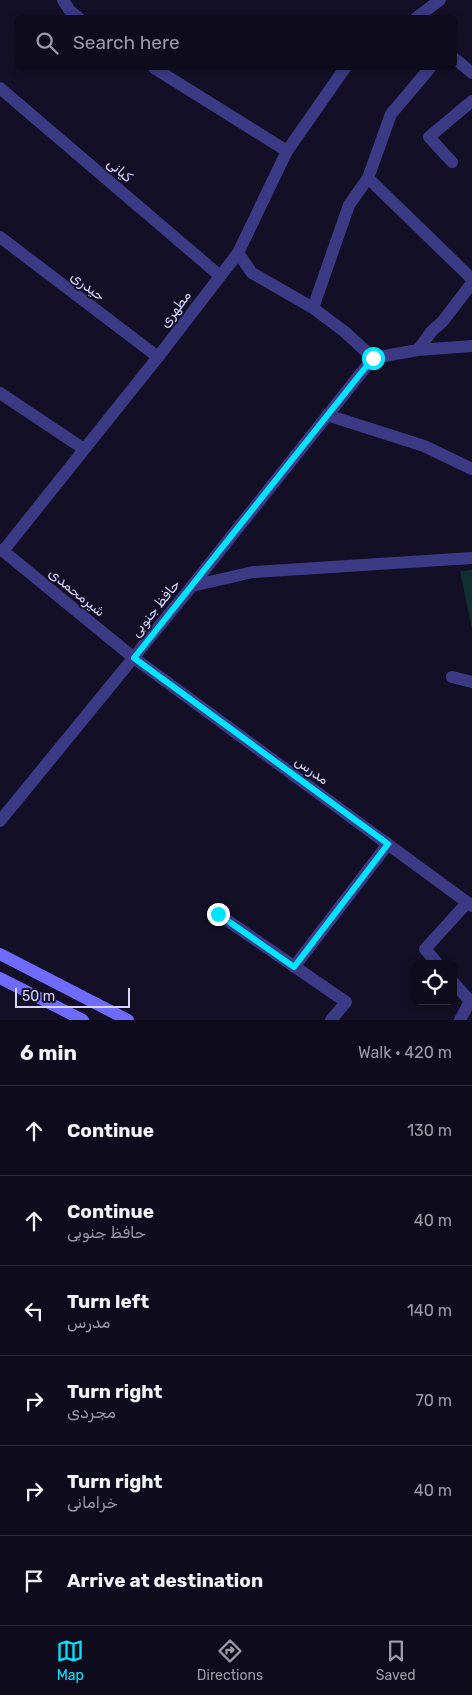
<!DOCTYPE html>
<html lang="en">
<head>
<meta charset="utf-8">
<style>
  body { margin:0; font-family:Rubik,"Noto Sans Arabic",sans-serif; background:#171425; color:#f1f3f6 }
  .controls { position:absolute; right:15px; bottom:15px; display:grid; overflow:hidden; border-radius:8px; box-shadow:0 2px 8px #0003 }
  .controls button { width:45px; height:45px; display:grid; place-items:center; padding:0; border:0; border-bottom:1px solid #2e2b3b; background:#0e0b1c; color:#f1f3f6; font:25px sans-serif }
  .scale { position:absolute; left:15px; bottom:12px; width:115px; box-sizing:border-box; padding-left:5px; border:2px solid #d9d4ff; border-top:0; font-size:14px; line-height:18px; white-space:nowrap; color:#d9d4ff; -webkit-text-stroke:4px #130f26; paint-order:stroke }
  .stop { position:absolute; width:15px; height:15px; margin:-11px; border:4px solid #00e5ff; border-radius:50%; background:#fff }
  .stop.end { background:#00e5ff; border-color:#fff; box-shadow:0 1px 5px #0008 }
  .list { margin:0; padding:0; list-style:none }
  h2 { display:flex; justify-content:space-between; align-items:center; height:65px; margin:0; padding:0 20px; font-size:21px }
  h2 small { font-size:16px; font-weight:400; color:#9b9ba3 }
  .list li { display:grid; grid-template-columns:32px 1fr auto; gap:15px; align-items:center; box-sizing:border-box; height:90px; padding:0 20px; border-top:1px solid #2e2b3b }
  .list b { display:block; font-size:19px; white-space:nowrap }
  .list p { margin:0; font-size:16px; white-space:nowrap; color:#9b9ba3 }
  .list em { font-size:16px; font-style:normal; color:#9b9ba3 }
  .icon { flex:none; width:28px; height:28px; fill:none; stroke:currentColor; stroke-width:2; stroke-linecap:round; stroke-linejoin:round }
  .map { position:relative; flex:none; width:472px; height:1020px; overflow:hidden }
  .search { position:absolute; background:#0e0b1c; box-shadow:0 2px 8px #0003; left:15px; right:15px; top:15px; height:55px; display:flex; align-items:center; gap:12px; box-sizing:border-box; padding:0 18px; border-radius:8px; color:#9b9ba3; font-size:19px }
  .sheet { height:605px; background:#0e0b1c }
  nav { display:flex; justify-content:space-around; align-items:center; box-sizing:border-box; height:70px; border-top:1px solid #2e2b3b; background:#0e0b1c; font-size:14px; color:#9b9ba3 }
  nav a { display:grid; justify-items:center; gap:2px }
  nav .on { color:#00e5ff }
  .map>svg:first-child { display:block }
  .green { fill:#12302f }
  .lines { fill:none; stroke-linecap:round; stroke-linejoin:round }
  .minor { stroke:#3d3a85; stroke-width:12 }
  .tertiary { stroke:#3d3a85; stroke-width:12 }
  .secondary { stroke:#6f6bff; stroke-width:12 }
  .route { stroke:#00e5ff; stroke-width:6 }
  .labels { text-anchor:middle; stroke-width:4; stroke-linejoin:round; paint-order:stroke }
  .street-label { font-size:14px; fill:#d9d4ff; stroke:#130f26 }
</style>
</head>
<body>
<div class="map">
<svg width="472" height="1020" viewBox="0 0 472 1020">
  <rect width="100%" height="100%" fill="#130f26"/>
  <path class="green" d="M472,570v59l-12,-58z"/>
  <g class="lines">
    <path class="minor" d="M63,0l7,11 9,7
      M454,58l18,15
      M154,68l133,83
      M0,88l219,187
      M452,162l-23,-25 43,-36
      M368,178l104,101
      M0,237l158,120
      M238,253l14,20 61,35 32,24 28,26
      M313,308l36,-103 19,-27 23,-64 39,-46
      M418,350l13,-18 12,-11 29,-38
      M0,393l84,56
      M327,415l97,31 48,23
      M192,586l181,-228 45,-8 54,-4
      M452,677l20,5
      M218,914l128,88 -15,18
      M438,964l-13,-15 42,-46
      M294,967l94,-123
      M453,982l17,19 -10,19"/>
    <path class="tertiary" d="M416,18l24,-18
      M0,550l3,1 131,107 338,248
      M3,551l155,-194 80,-104 49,-102 58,-83
      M0,821l192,-235 61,-14 219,-14"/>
    <path class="secondary" d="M0,954l128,66
      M0,978l83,42"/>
  </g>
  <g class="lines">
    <path class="route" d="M218,914l76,53 94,-123 -254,-186 239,-300"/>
  </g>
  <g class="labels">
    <g class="street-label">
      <text transform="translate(120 170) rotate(41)" y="5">کیانی</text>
      <text transform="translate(88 286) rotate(37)" y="5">حیدری</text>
      <text transform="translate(175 309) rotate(-53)" y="5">مطهری</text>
      <text transform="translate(77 592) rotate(39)" y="5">شیرمحمدی</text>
      <text transform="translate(155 608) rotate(-51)" y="5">حافظ جنوبی</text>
      <text transform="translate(312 770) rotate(36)" y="5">مدرس</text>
    </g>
  </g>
</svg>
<div class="controls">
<button><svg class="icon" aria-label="locate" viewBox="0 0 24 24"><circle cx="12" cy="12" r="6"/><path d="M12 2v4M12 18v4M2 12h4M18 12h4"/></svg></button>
</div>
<div class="scale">50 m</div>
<div class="stop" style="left:373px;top:358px"></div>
<div class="stop end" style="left:218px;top:914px"></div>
<div class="search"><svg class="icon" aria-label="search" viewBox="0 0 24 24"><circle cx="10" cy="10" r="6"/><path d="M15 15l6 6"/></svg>Search here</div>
</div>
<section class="sheet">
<h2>6 min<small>Walk · 420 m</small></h2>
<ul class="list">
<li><svg class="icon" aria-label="ahead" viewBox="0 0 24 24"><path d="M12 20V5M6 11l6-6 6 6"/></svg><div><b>Continue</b></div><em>130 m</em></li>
<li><svg class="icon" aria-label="ahead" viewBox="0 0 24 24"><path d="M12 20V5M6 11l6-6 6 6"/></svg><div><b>Continue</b><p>حافظ جنوبی</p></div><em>40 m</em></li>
<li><svg class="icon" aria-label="left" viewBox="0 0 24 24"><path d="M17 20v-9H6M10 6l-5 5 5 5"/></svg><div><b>Turn left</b><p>مدرس</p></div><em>140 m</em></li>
<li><svg class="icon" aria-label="right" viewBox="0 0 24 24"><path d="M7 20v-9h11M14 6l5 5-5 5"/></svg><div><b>Turn right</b><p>مجردی</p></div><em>70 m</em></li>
<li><svg class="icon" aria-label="right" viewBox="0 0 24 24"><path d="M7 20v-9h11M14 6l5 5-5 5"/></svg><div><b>Turn right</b><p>خرامانی</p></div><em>40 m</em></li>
<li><svg class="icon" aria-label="arrive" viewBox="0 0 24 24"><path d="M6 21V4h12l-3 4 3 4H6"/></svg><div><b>Arrive at destination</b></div></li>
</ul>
</section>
<nav>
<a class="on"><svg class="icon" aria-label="map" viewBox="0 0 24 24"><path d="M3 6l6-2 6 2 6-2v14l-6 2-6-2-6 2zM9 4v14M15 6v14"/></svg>Map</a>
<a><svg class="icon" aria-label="directions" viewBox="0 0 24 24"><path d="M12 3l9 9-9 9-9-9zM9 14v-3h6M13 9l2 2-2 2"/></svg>Directions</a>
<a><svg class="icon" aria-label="saved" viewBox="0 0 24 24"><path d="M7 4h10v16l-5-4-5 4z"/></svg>Saved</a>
</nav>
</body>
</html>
